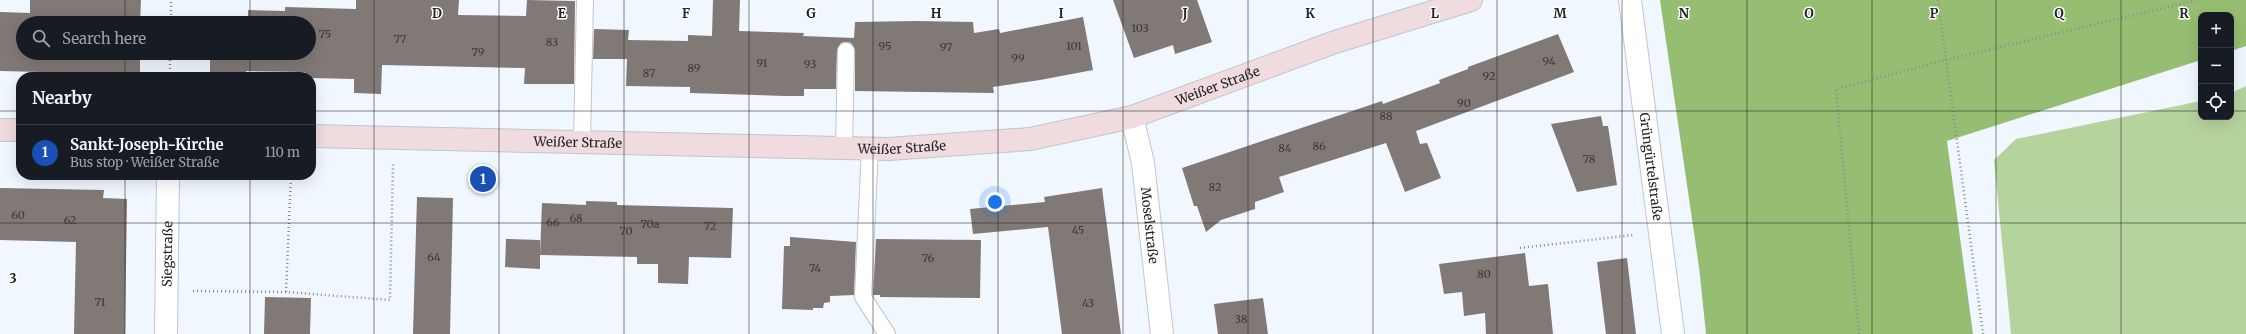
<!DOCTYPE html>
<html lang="en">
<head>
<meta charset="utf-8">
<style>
  body { margin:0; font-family:Merriweather,serif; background:#242831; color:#f1f3f6 }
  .controls { position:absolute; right:12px; top:12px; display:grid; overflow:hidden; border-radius:8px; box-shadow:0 4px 16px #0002 }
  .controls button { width:36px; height:36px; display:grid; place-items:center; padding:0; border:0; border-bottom:1px solid #363941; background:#171b24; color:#f1f3f6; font:20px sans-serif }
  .you { position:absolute; left:995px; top:202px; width:14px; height:14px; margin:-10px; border:3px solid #fff; border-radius:50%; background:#1a73e8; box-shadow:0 0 0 6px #1a73e833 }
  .badge { display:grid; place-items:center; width:26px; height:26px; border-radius:50%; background:#bbb29e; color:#fff; font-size:13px; font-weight:700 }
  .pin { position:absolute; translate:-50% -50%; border:2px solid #fff; box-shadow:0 1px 4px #0006 }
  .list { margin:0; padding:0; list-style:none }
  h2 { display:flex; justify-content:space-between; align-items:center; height:52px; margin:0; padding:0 16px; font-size:17px }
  h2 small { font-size:13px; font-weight:400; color:#9ea1a6 }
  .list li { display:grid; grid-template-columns:26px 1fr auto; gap:12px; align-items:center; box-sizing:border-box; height:56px; padding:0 16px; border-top:1px solid #363941 }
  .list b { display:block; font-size:15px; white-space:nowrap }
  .list p { margin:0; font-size:13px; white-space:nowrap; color:#9ea1a6 }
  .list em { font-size:13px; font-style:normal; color:#9ea1a6 }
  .icon { flex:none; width:22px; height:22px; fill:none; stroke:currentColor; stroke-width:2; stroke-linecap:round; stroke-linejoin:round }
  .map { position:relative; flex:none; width:2246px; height:334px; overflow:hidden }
  .search { position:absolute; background:#171b24; box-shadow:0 4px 16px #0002; left:16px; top:16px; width:300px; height:44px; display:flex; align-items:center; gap:10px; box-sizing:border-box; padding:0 14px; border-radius:22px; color:#9ea1a6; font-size:15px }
  .panel { position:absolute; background:#171b24; box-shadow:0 4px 16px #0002; left:16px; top:72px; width:300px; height:108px; border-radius:16px }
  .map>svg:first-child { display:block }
  .green { fill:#b5d39d }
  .forest { fill:#96be72 }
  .building { fill:#807975 }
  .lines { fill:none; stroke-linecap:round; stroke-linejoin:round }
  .lane-casing { stroke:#c0c6cc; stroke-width:18 }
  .street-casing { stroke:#c0c6cc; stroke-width:24 }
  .secondary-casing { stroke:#c0c6cc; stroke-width:24 }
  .path { stroke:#888c91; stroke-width:2.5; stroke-dasharray:1 3; stroke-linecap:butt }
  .lane { stroke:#fff; stroke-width:16 }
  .street { stroke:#fff; stroke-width:22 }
  .secondary { stroke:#f0dbdf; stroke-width:22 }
  .grid { fill:none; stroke:#222427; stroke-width:1; stroke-opacity:0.55 }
  .labels { text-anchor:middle; stroke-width:3; stroke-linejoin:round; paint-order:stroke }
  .number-label { font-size:11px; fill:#3a393a }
  .street-label { font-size:13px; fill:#222427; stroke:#fff }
  .grid-label { font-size:13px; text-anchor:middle; font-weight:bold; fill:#222427; stroke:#fff; stroke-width:3; stroke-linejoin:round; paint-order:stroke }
</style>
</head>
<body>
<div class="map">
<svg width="2246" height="334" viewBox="0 0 2246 334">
  <rect width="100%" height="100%" fill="#f1f7fe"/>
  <path class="green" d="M2246,86v248h-235l-17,-174 22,-21 185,-38v16h30v-24z"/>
  <path class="forest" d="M1660,0h586v46l-15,5v-36h-30v45l-254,81 26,193h-267l-7,-67z"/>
  <path class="building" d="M30,0h111l-1,23h-117v30h117v24h-56v-4l-84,-2v-59l30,1z
    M356,0h103l-1,15 68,1 1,-16 48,1 -1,83h-50l1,-16 -143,-3 -1,29 -27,-1v-14l-43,-1 -6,-1v-5l-59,-1v4h-36v-22h99v-30h-98v-7l37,1v-7l37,1v-4l71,2z
    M713,0h27l-1,31 65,2 -1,3 51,2 1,-16 61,-1 57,1 1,11 25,-4 1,4 83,-16 10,53 -53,10 -47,7 1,6 -139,-2v-40l-4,-8 -5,-1 -5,1 -4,7 -1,39h-32v7h-19l-95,-3v-6l-64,-1 1,-27h-34l1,-30 35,1 -1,10 60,1v-6l24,1z
    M1113,0h84l15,42 -37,12 -2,-9 -39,13z
    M1558,34l16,38 -158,59 4,13 7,-1 14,35 -36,14 -19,-49 -107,34 5,15 -29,10v7l-34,11 -15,12 -9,-26h-3l-12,-38 200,-67 1,3 57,-21 -1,-3 29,-11v-2z
    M1601,116l2,10h5l9,59 -40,7 -26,-68z
    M0,188l104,2 -1,8 24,1 -2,135h-51l2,-92 -76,-2z
    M1102,188l19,146h-59l-14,-107 -75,7 -3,-25 75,-7 -1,-5z
    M417,197l36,1 -3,136h-37z
    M586,201l31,1v3l116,3 -2,50 -42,-1 -1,27 -30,-1v-19h-21v-7l-97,-2 2,-52 44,2z
    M790,237l66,5 -2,53 -24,1v6l-6,1 -1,5h-10v2l-31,-1 2,-63h6z
    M506,239l34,1v29l-35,-2z
    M876,239l105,1 -1,58 -100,-1v-2h-7z
    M1525,253l4,33 19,-2 5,50h-67l-1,-21 -21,3 -2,-24 -18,2 -5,-30z
    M1627,258l9,76h-30l-9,-72z
    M265,297l46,1 -1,36h-46z
    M1263,298l5,36h-50l-4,-30z"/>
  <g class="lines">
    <defs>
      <path id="lane" d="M582,141l3,-141
        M844,148l2,-97
        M870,148l-7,149 24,37"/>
      <g id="street">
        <path id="s1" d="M1630,0l43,334"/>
        <path id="s2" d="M1132,117l11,46 19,171"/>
        <path id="s3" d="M166,334l2,-159"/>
      </g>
      <g id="secondary">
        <path d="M0,130h21"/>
        <path id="s4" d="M311,136l578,13 141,-10 102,-22 203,-75 136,-42"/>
      </g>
    </defs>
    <use href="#lane" class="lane-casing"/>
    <use href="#street" class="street-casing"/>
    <use href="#secondary" class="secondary-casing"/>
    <path class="path" d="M1938,0l45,334
      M171,23v-23
      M170,77v-24
      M291,175l-5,117 104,8 3,-136
      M1520,248l113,-13
      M193,291l93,1
      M1859,334l-23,-245 110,-29 251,-60"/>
    <use href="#lane" class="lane"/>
    <use href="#street" class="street"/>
    <use href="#secondary" class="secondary"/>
  </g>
  <path class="grid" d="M125,0v23M250,0v23M374,0v334M499,0v334M624,0v334M749,0v334M873,0v334M998,0v334M1123,0v334M1248,0v334M1373,0v334M1497,0v334M1622,0v334M1747,0v334M1872,0v334M1996,0v334M2121,0v334M125,53v24M250,53v24M0,111h21M311,111h1890M2231,111h15M125,175v159M250,175v159M0,223h2246"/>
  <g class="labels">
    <g class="number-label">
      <text x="1140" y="32">103</text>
      <text x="325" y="38">75</text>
      <text x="400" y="43">77</text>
      <text x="552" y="46">83</text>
      <text x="885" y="50">95</text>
      <text x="1074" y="50">101</text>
      <text x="946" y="51">97</text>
      <text x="478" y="56">79</text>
      <text x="1018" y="62">99</text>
      <text x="1549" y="65">94</text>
      <text x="762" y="67">91</text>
      <text x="810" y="68">93</text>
      <text x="694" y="72">89</text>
      <text x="649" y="77">87</text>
      <text x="1489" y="80">92</text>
      <text x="1464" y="107">90</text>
      <text x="1386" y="120">88</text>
      <text x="1319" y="150">86</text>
      <text x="1285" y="152">84</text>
      <text x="1589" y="163">78</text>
      <text x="1215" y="191">82</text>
      <text x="18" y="219">60</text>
      <text x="576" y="222">68</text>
      <text x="70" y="224">62</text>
      <text x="553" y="226">66</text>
      <text x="650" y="228">70a</text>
      <text x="710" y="230">72</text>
      <text x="1078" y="234">45</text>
      <text x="626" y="235">70</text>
      <text x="434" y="261">64</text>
      <text x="928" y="262">76</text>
      <text x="815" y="272">74</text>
      <text x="1484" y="278">80</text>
      <text x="100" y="306">71</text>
      <text x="1088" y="307">43</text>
      <text x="1241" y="323">38</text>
    </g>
    <g class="street-label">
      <text dy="5" stroke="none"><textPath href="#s4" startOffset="915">Weißer Straße</textPath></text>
      <text dy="5" stroke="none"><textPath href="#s4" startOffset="267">Weißer Straße</textPath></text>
      <text dy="5" stroke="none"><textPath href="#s4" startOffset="591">Weißer Straße</textPath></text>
      <text dy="5" stroke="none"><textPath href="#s1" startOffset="168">Grüngürtelstraße</textPath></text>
      <text dy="5" stroke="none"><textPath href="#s2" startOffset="110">Moselstraße</textPath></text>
      <text dy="5" stroke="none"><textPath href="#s3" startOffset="80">Siegstraße</textPath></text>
    </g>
  </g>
  <g class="grid-label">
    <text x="437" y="18">D</text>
    <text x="562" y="18">E</text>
    <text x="686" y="18">F</text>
    <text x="811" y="18">G</text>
    <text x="936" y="18">H</text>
    <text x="1061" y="18">I</text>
    <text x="1185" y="18">J</text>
    <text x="1310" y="18">K</text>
    <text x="1435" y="18">L</text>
    <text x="1560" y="18">M</text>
    <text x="1684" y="18">N</text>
    <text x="1809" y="18">O</text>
    <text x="1934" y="18">P</text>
    <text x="2059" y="18">Q</text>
    <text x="2184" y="18">R</text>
    <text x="13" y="283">3</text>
  </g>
</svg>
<div class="controls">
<button>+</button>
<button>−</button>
<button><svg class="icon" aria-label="locate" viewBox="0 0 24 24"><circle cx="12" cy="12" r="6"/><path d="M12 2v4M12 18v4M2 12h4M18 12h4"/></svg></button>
</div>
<div class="you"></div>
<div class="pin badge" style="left:483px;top:179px;background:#1a4fb4">1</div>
<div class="search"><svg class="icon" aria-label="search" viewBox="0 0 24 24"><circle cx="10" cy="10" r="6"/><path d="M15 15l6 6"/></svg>Search here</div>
<section class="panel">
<h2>Nearby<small></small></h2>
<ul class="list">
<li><span class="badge" style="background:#1a4fb4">1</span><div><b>Sankt-Joseph-Kirche</b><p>Bus stop · Weißer Straße</p></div><em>110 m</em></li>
</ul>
</section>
</div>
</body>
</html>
